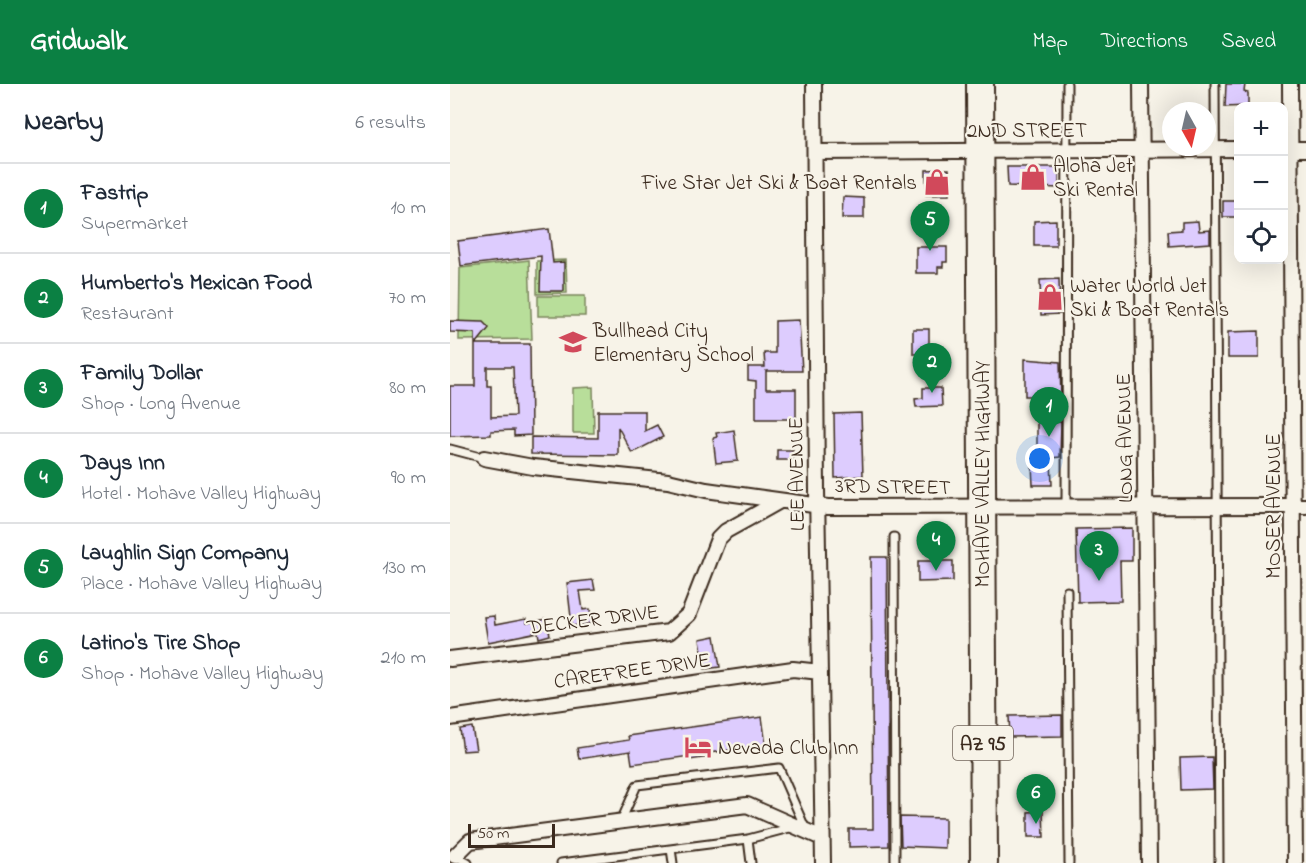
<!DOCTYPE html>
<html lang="en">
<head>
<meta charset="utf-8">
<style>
  body { margin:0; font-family:"Indie Flower",sans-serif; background:#f2f2f3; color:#1f2937 }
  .controls { position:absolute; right:18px; top:18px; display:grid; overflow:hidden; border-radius:12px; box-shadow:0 6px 24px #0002 }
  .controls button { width:54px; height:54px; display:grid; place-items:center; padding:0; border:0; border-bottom:2px solid #e0e1e3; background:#fff; color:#1f2937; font:30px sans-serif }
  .compass { position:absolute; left:712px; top:18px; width:54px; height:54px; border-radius:50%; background:#fff; box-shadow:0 6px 24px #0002; rotate:172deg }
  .scale { position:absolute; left:18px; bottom:15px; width:87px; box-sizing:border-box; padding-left:6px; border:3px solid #3b2a1e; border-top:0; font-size:16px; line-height:21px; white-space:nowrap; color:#3b2a1e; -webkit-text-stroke:4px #f7f3e8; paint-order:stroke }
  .you { position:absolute; left:590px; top:375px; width:21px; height:21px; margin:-15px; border:4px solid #fff; border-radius:50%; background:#1a73e8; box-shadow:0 0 0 9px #1a73e833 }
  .badge { display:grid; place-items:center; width:39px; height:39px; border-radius:50%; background:#0b8043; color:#fff; font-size:20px; font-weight:700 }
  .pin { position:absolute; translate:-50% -50px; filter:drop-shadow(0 2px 3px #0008) }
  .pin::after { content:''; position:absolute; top:32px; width:21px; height:18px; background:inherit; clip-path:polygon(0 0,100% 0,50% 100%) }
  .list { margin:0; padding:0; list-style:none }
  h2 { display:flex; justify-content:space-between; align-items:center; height:78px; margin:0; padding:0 24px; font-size:26px }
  h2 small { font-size:20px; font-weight:400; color:#747a83 }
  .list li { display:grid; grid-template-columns:39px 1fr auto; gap:18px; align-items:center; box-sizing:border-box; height:90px; padding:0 24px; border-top:2px solid #e0e1e3 }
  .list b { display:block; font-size:22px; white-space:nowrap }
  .list p { margin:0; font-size:20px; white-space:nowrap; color:#747a83 }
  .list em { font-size:20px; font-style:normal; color:#747a83 }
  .icon { flex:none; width:33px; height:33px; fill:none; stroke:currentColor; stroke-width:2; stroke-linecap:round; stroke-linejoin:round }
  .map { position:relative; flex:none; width:856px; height:779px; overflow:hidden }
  header { display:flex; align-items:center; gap:36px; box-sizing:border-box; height:84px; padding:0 30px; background:#0b8043; color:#fff }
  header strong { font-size:28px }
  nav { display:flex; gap:33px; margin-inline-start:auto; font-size:21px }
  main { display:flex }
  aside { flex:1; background:#fff }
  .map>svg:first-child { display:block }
  .green { fill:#b8de9a; stroke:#7a845c; stroke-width:1.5 }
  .building { fill:#ddccfe; stroke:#3b2a1e; stroke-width:1.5; fill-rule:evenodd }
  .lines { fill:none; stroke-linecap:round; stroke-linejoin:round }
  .lane-casing { stroke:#3b2a1e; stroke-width:11 }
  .street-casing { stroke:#3b2a1e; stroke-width:18 }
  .highway-casing { stroke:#3b2a1e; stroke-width:30 }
  .lane { stroke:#f7f3e8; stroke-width:7 }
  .street { stroke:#f7f3e8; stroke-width:14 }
  .highway { stroke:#f7f3e8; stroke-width:26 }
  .labels { text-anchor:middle; stroke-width:4.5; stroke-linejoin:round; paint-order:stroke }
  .shield { fill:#f7f3e8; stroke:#73665b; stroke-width:1.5 }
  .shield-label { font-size:20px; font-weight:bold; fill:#3b2a1e }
  .street-label { font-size:21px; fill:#3b2a1e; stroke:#f7f3e8 }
  .poi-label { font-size:21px; fill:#3b2a1e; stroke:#f7f3e8; text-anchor:start }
</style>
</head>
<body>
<header>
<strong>Gridwalk</strong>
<nav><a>Map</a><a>Directions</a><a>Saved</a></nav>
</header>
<main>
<aside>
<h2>Nearby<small>6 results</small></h2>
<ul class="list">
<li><span class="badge">1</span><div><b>Fastrip</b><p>Supermarket</p></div><em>10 m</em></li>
<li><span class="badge">2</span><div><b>Humberto's Mexican Food</b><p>Restaurant</p></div><em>70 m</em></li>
<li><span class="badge">3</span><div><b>Family Dollar</b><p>Shop · Long Avenue</p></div><em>80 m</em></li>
<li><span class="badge">4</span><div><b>Days Inn</b><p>Hotel · Mohave Valley Highway</p></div><em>90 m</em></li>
<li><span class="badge">5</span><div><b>Laughlin Sign Company</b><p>Place · Mohave Valley Highway</p></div><em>130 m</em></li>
<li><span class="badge">6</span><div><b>Latino's Tire Shop</b><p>Shop · Mohave Valley Highway</p></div><em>210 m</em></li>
</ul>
</aside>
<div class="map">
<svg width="856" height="779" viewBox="0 0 856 779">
  <rect width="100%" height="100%" fill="#f7f3e8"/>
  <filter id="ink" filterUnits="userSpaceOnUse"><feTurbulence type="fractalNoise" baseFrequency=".0167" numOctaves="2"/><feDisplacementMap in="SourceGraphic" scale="12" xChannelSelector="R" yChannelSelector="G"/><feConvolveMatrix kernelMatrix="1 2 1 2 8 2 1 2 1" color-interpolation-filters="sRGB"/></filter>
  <g filter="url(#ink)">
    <path class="green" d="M79,176l3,79 -73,1 1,-72z
      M116,176l1,33 -30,1v-33z
      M88,212h47v20h-47z
      M143,303l1,46h-21v-45z"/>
    <path class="building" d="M776,0h19l-1,8 4,1v13l-23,1z
      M557,83h52v21l-51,-2z
      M499,85v26h-23v-25z
      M393,113l21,1v20h-22z
      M773,117h16v16h-16z
      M606,136v26h-22v-25z
      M748,137l1,10 11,-1v13l-41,3 -1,-15 14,-1v-8z
      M99,145l4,34 11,-1v29h-24l1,-35 -80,10 -3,-25z
      M466,163h31v15h-4v5h-5v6h-22z
      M609,195l1,35 -19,1 -1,-35z
      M349,236l3,51h-36v18h30v30h-40v-38l-8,-1v-13h17l-1,-14h11v-32z
      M0,237l33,1 6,6 -13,16h54l1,91 -17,1v-6l-23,1v4l-41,1v-50h25v-53l-25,-1zM37,283h26l2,49 -24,1v-31h-4z
      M463,245h16v25h-16z
      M809,247v27h-31v-26z
      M575,275l35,3 1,38h-20v-4h-16z
      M473,304h18l1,18 -26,1 -1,-8 8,-1z
      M148,327h47v20l12,-6 6,12 -31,16 -14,-26v28l-87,-1v-17l67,1z
      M411,329l2,63 -28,2 -1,-64z
      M587,338h24l-1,35 -9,1 1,27h-19l-1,-20h16l-11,-12z
      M284,346l4,31 -22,2 -3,-25 4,-1 -1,-4z
      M327,366h16v10h-16z
      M682,444v33h-12l1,40 -43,1 -2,-73z
      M421,473h16l2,289 -40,1v-18h24z
      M468,477h35v20l-35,1z
      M143,496l2,10 -15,1 3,19 7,-1 2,14 -20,3 -5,-43z
      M44,532l1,9 31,-6 1,4 20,-4 3,16 -11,3 -1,-6 -50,10 -4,-25z
      M265,552l5,31 -15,2 -5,-30z
      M612,631v21l-52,1 -1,-21z
      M312,633l4,28 -57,8 1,4 -20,3v-4l-58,8 -2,-13 -51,8 -2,-11 52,-8 -1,-4z
      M22,643l4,23 -13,1 -3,-22z
      M762,673l1,32 -32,1 -1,-32z
      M593,727l1,26h-16v-25z
      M450,733l45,1v30l-44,-2z"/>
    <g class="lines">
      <defs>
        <path id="lane" d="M765,0l4,779
          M0,365l34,9
          M616,423l1,-423
          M444,453l1,326
          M617,507l2,272
          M171,737l16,-36 142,-17 27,62
          M298,755l3,24
          M221,765l2,14
          M5,772l13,7
          M111,779l187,-24 45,-12"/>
        <path id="street" d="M364,0l3,406 6,373
          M691,0l8,779
          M840,0l5,779
          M834,65h22
          M366,68l422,-3
          M34,374l49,9 135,14 38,9 122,17 478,-1
          M0,575l219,-27 20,-18 29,-75 8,-8 54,-30
          M0,634l343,-49 27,3
          M5,772l15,-15 277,-36 75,33"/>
        <path id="highway" d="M530,0l4,779"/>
      </defs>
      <use href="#lane" class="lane-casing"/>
      <use href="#street" class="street-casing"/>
      <use href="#highway" class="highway-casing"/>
      <use href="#lane" class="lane"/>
      <use href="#street" class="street"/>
      <use href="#highway" class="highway"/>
    </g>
  </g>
  <defs>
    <symbol id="shop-bare" viewBox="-9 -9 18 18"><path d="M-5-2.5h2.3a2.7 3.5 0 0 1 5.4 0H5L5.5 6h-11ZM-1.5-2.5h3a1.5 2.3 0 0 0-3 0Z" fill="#d1495b" stroke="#f7f3e8" stroke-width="2.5" paint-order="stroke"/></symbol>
    <symbol id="school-bare" viewBox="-9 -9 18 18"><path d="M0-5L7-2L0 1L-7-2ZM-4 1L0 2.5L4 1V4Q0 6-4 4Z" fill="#d1495b" stroke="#f7f3e8" stroke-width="2.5" paint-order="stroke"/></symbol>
    <symbol id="hotel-bare" viewBox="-9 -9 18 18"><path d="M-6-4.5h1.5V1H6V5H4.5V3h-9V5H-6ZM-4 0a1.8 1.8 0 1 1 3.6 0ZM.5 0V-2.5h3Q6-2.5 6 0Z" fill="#d1495b" stroke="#f7f3e8" stroke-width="2.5" paint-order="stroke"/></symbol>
  </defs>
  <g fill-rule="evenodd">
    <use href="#shop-bare" x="564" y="74" width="38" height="38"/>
    <use href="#shop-bare" x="468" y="79" width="38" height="38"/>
    <use href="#shop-bare" x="581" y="194" width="38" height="38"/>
    <use href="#school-bare" x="104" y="239" width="38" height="38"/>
    <use href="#hotel-bare" x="229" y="644" width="38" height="38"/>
  </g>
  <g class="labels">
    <rect class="shield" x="503" y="642" width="60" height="34" rx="4.5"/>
    <g class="shield-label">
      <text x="533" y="666">AZ 95</text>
    </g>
    <g class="street-label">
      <text x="577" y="53">2ND STREET</text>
      <text transform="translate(674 354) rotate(-91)" y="7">LONG AVENUE</text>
      <text transform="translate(346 390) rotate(-91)" y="7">LEE AVENUE</text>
      <text transform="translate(532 390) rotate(-90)" y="7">MOHAVE VALLEY HIGHWAY</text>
      <text transform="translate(443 402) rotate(1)" y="7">3RD STREET</text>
      <text transform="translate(823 422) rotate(-90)" y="7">MOSER AVENUE</text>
      <text transform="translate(143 535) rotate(-7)" y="7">DECKER DRIVE</text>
      <text transform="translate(182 586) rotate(-8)" y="7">CAREFREE DRIVE</text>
    </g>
    <g class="poi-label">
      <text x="603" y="88">Aloha Jet<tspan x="603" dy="24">Ski Rental</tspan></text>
      <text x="467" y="105" text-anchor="end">Five Star Jet Ski &amp; Boat Rentals</text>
      <text x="620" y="208">Water World Jet<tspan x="620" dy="24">Ski &amp; Boat Rentals</tspan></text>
      <text x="143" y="253">Bullhead City<tspan x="143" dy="24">Elementary School</tspan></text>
      <text x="268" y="670">Nevada Club Inn</text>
    </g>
  </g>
</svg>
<div class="controls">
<button>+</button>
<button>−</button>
<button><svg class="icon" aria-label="locate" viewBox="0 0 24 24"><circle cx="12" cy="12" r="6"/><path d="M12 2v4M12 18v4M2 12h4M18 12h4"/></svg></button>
</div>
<svg class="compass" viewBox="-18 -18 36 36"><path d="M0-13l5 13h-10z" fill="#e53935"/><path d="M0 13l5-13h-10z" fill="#747a83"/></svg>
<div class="scale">50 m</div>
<div class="you"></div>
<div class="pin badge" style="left:599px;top:353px">1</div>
<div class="pin badge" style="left:482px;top:309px">2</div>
<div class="pin badge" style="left:649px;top:497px">3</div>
<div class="pin badge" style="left:486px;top:487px">4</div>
<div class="pin badge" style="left:480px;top:167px">5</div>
<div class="pin badge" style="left:586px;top:740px">6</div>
</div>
</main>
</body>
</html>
